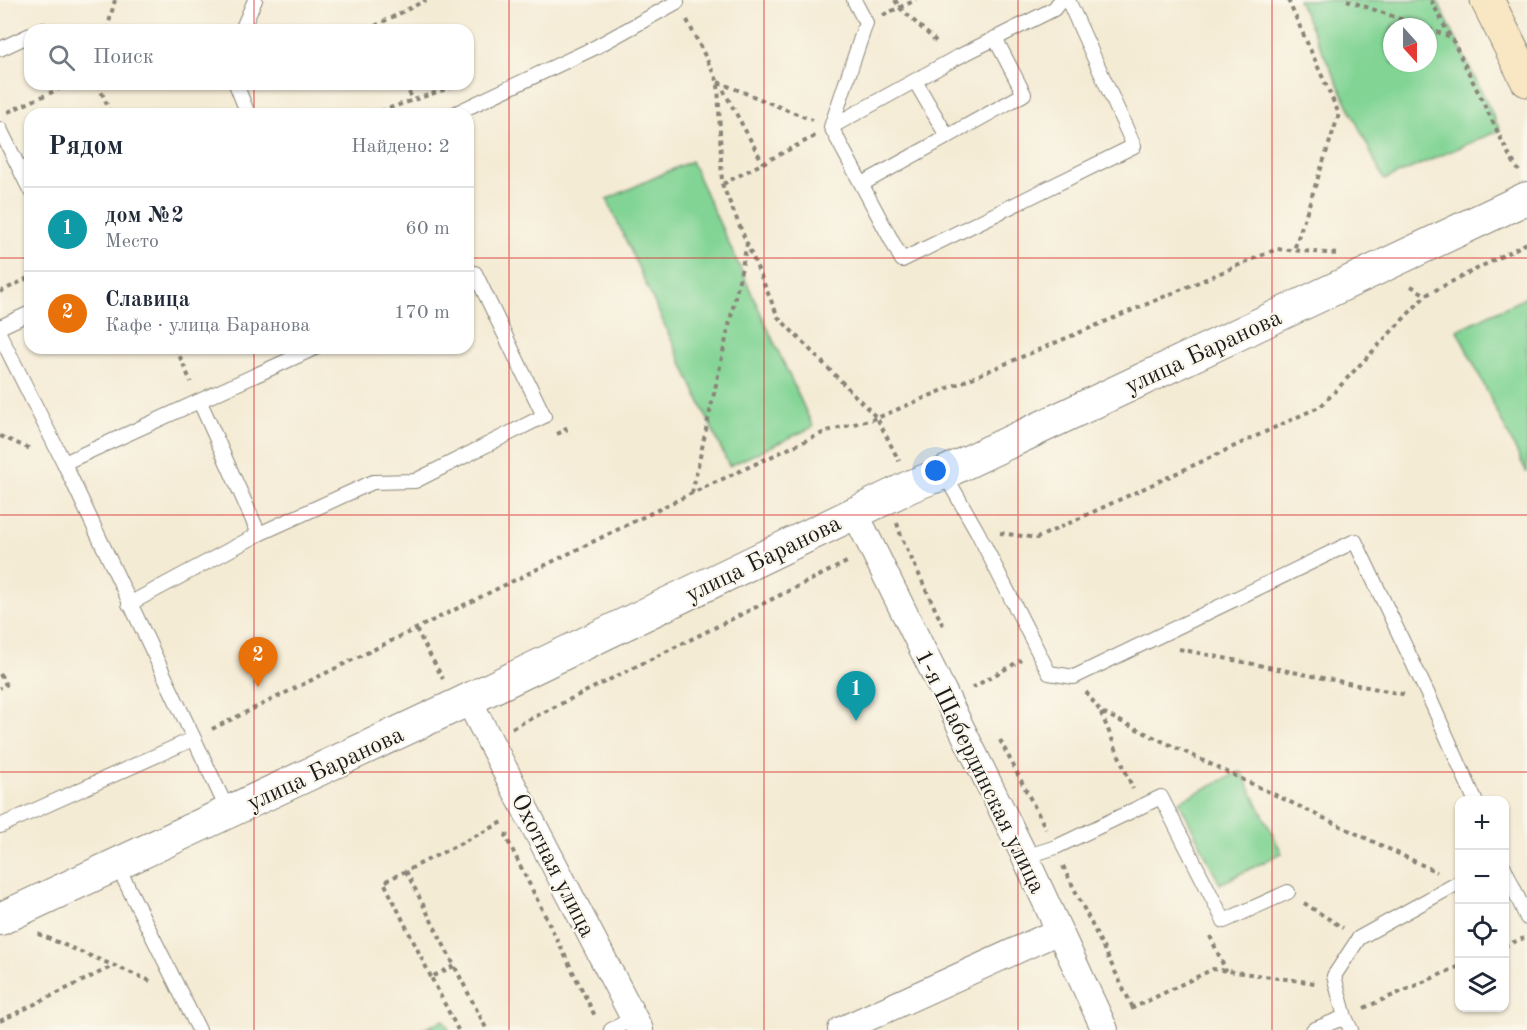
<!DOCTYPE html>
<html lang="ru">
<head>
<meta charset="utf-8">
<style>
  body { margin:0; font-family:"Old Standard TT",serif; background:#f6f6f7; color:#1f2937 }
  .controls { position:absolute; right:18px; bottom:18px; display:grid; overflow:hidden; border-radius:12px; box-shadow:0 2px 4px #0004 }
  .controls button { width:54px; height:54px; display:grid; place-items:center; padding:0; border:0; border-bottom:2px solid #e0e1e3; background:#fff; color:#1f2937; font:30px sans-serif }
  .compass { position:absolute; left:1383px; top:18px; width:54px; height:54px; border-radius:50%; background:#fff; box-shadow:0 2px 4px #0004; rotate:159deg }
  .you { position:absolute; left:936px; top:471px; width:21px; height:21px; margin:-15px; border:4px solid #fff; border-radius:50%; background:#1a73e8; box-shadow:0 0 0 9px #1a73e833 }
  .badge { display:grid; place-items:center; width:39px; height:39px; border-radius:50%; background:#b45309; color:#fff; font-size:20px; font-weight:700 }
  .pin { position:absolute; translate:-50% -50px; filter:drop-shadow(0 2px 3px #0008) }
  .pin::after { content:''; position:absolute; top:32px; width:21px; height:18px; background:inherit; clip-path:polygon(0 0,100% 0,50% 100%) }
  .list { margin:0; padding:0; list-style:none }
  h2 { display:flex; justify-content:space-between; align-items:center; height:78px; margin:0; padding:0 24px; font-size:26px }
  h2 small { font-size:20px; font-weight:400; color:#747a83 }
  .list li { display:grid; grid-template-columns:39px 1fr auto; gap:18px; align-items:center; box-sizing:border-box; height:84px; padding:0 24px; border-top:2px solid #e0e1e3 }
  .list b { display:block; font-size:22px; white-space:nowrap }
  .list p { margin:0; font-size:20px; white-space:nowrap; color:#747a83 }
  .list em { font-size:20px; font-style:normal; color:#747a83 }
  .icon { flex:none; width:33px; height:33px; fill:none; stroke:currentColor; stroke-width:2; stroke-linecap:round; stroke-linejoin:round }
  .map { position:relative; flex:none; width:1527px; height:1030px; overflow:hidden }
  .search { position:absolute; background:#fff; box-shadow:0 2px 4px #0004; left:24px; top:24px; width:450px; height:66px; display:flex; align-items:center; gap:15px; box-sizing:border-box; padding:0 21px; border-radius:18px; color:#747a83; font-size:22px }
  .panel { position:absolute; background:#fff; box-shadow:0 2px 4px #0004; left:24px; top:108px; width:450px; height:246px; border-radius:18px }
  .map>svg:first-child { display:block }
  .green { fill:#82d494; stroke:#4f7858; stroke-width:1.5; fill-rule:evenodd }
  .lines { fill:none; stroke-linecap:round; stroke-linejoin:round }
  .service-casing { stroke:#888478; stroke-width:16 }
  .minor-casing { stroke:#888478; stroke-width:28 }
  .tertiary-casing { stroke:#888478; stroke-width:34 }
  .secondary-casing { stroke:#888478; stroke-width:35 }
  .path { stroke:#888478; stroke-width:4; stroke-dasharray:4.5 4.5; stroke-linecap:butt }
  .service { stroke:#fff; stroke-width:14 }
  .minor { stroke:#fff; stroke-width:26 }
  .tertiary { stroke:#fff; stroke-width:32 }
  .secondary { stroke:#f9e7c3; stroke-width:33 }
  .grid { fill:none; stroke:#d62828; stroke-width:1.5; stroke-opacity:0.55 }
  .labels { text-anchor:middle; stroke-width:4.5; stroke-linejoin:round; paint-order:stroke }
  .street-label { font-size:24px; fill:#1c1c1c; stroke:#fbf7ec }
</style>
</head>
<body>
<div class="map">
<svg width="1527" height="1030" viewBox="0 0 1527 1030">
  <rect width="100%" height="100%" fill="#fbf7ec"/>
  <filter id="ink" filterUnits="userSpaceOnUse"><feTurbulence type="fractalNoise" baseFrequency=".0167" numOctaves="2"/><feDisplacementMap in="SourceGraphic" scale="12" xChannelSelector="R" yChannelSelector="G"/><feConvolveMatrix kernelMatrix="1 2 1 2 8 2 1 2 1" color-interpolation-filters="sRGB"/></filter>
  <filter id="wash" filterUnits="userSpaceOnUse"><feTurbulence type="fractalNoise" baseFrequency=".008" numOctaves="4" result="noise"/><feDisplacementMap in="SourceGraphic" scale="24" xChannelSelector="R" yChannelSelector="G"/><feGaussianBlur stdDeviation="1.35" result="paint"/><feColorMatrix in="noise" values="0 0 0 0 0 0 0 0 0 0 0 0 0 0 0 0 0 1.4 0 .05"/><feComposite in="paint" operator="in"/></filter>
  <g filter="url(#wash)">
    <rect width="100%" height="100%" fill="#f4ebd4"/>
    <path class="green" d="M1298,0h139l63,130 -116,50zM1392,27h36v36h-36z
      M691,161l122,266 -84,39 -122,-267z
      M1527,297v176l-70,-143z
      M1241,771l41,82 -62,31 -41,-83z
      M444,1020l5,10h-27z"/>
  </g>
  <g filter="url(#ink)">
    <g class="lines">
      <defs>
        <path id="service" d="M854,0l12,23 -35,104 71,133 232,-114 -66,-146
          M41,30h2
          M242,30l13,-30
          M0,49l30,-14
          M915,81l32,55
          M236,84l12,30
          M454,114l140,-66 83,-46 -1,-2
          M831,127l123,-68 100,-50 7,-9
          M0,129l30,61
          M862,184l162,-90 -29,-56
          M0,327l30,-14
          M0,335l64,128 165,350
          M200,402l59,132
          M64,463l251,-115
          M944,473l33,58 72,142 25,4 281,-136 75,158 45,101
          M129,604l130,-70 114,-52 42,-1 129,-65 -69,-143 -7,4
          M0,826l193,-87
          M1025,857l31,-10 105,-50 63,124 64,-29
          M117,865l82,165
          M1504,867l23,51
          M611,1030l23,-12
          M1313,1030l32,-13
          M1351,1030l-6,-13 -11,-41 25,-38 101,-56"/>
        <path id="minor" d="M855,513l170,344 80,173
          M468,699l172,331
          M841,1030l218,-99"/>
        <path id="tertiary" d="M0,919l457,-214 454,-219 33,-13 583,-275"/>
        <path id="secondary" d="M1487,0l40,80"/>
      </defs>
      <use href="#service" class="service-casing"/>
      <use href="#minor" class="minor-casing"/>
      <use href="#tertiary" class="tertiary-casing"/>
      <use href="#secondary" class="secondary-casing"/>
      <path class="path" d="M895,0l5,8 39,36
        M1288,0l51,114 -45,136
        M1347,0l76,27
        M1431,0l19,37
        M883,15l33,-15
        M687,20l31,62 4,102 56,133 99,101 22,43
        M1428,29l23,8 58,118 10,16
        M107,30l8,-30
        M367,30l59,-30
        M718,82l94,38
        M719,82l44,81
        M98,84l13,30
        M405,84l8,16
        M8,112l62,-28
        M372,114l89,-30
        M723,184l92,-48
        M1411,286l15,9
        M0,292l30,-15
        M176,348l15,34
        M557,434l9,-4 -3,-7
        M0,436l33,14
        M692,493l55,-249
        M897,523l4,13 43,92
        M1000,533l37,5 284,-132 105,-111 101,-52
        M416,629l27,50
        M1179,649l228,46
        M0,674l6,11 -6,3
        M972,688l49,-28
        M1086,692l15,20 336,160
        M1101,713l32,76
        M512,728l337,-167
        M212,729l480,-236 135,-62 50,-13 400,-169 62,5
        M1000,740l46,89
        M507,833l-1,4 90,181
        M1063,866l70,142
        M406,871l81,159
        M1304,903l39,25
        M38,934l115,48
        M1210,936l16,35
        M1504,946l20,-8
        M454,966l-23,11 27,53
        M431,977l-47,-95 119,-60
        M1364,1008l96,-42
        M1131,1009l82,-40 102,14
        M0,1021l113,-55"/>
      <use href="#service" class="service"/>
      <use href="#minor" class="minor"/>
      <use href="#tertiary" class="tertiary"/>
      <use href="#secondary" class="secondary"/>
    </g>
  </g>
  <path class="grid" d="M254,0v30M509,0v1030M764,0v1030M1018,0v1030M1272,0v1030M254,84v30M0,258h30M468,258h1059M254,348v682M0,515h1527M0,772h1527"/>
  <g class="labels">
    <g class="street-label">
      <text transform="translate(1203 351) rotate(-25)" y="8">улица Баранова</text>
      <text transform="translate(763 558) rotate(-26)" y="8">улица Баранова</text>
      <text transform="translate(325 768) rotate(-25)" y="8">улица Баранова</text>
      <text transform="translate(981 771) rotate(64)" y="8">1-я Шабердинская улица</text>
      <text transform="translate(554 865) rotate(63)" y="8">Охотная улица</text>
    </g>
  </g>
</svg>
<div class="controls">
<button>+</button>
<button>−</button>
<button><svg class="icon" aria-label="locate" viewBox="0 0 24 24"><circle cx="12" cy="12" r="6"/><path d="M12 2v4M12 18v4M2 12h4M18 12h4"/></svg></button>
<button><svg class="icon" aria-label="layers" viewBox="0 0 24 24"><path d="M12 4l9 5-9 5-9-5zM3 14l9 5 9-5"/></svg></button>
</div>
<svg class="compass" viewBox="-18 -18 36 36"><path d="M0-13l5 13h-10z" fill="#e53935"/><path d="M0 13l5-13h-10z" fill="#747a83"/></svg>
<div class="you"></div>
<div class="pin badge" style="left:856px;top:721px;background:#0f9aa8">1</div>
<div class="pin badge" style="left:258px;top:687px;background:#e8710a">2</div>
<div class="search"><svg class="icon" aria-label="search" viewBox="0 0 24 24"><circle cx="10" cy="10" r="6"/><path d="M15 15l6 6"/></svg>Поиск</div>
<section class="panel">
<h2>Рядом<small>Найдено: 2</small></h2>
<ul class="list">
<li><span class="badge" style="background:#0f9aa8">1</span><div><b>дом №2</b><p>Место</p></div><em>60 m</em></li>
<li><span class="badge" style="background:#e8710a">2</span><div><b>Славица</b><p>Кафе · улица Баранова</p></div><em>170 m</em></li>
</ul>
</section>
</div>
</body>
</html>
